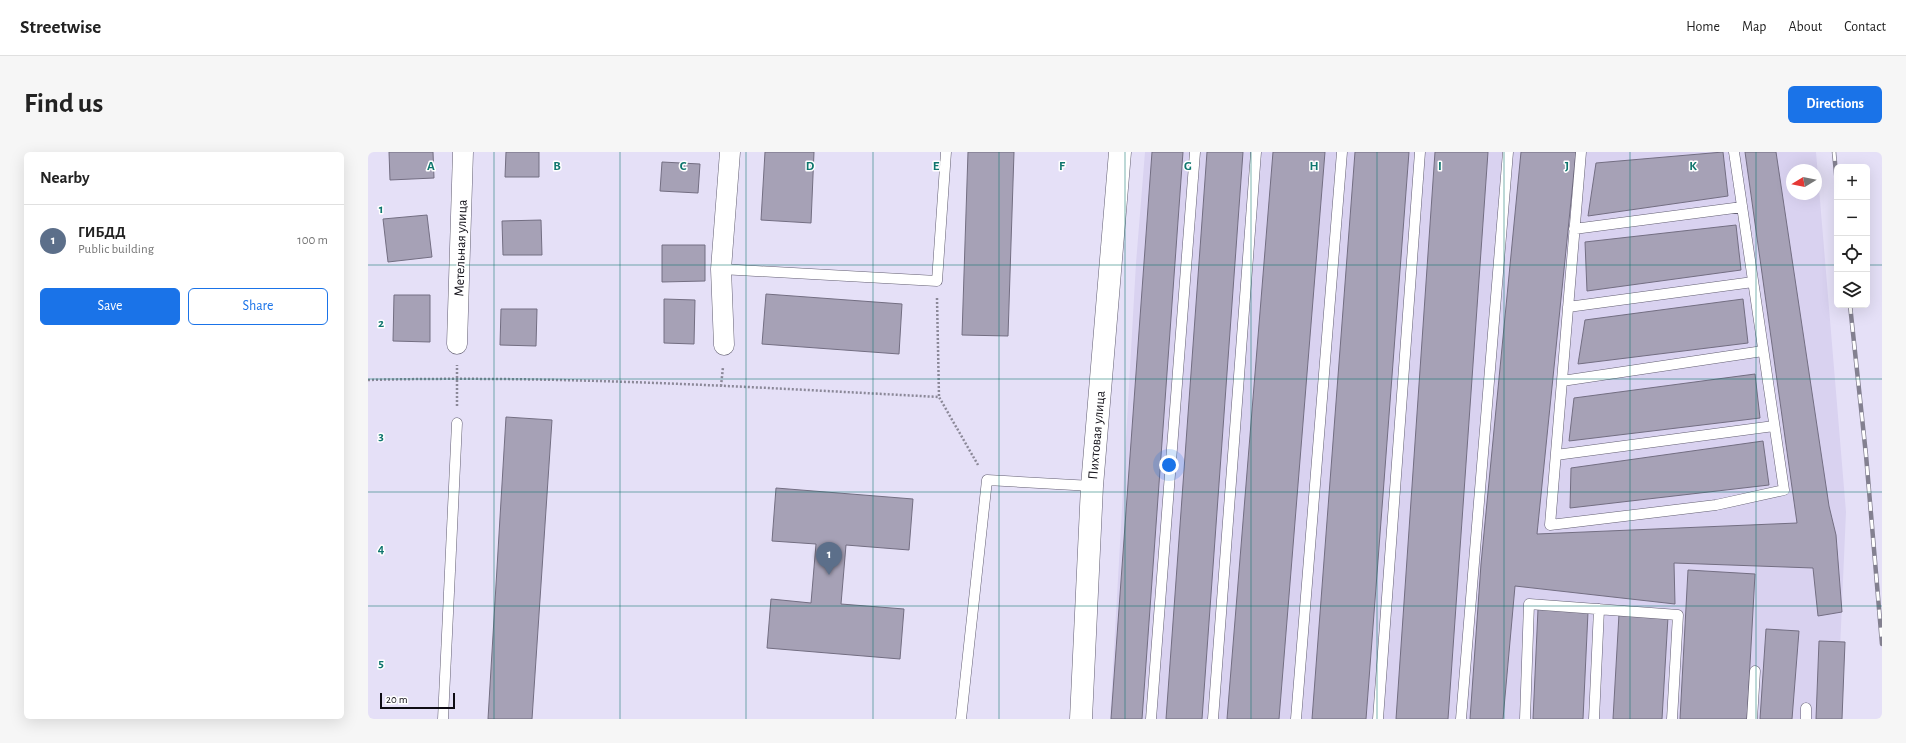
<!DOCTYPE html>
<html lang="en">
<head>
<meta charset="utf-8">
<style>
  body { margin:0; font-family:"Alegreya Sans",sans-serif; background:#f6f6f6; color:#222 }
  .controls { position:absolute; right:12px; top:12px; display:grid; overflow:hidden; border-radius:6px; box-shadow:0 4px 16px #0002 }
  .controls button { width:36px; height:36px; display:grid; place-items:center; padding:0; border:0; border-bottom:1px solid #e0e0e0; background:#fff; color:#222; font:20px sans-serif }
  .compass { position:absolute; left:1418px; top:12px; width:36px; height:36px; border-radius:50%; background:#fff; box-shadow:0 4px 16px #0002; rotate:260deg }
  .scale { position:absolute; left:12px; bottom:10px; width:75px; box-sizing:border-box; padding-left:4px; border:2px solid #0e0c14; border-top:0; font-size:11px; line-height:14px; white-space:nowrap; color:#0e0c14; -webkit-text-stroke:3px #fff; paint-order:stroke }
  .you { position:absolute; left:801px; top:313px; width:14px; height:14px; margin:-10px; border:3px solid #fff; border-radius:50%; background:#1a73e8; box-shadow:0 0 0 6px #1a73e833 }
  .badge { display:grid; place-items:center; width:26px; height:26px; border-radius:50%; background:#1a73e8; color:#fff; font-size:13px; font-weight:700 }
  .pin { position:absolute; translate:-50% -33px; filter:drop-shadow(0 1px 2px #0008) }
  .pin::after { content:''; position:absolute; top:21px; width:14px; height:12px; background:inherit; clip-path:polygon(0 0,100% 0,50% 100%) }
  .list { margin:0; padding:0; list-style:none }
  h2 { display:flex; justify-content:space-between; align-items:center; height:52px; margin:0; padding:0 16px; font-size:17px }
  h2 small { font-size:13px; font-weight:400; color:#767676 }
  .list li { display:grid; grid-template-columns:26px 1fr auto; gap:12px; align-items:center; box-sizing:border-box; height:72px; padding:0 16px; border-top:1px solid #e0e0e0 }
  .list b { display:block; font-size:15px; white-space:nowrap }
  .list p { margin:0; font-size:13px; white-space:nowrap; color:#767676 }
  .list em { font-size:13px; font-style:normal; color:#767676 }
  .actions { display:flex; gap:8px; padding:12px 16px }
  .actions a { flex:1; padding:9px 0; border:1px solid #1a73e8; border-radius:6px; text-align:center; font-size:14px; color:#1a73e8 }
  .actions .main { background:#1a73e8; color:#fff }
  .icon { flex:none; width:22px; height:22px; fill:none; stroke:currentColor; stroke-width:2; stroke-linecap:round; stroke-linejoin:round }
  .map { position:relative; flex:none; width:1514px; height:567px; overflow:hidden; border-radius:6px }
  header { display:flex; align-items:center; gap:24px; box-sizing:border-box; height:56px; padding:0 20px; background:#fff; border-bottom:1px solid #e0e0e0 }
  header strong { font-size:19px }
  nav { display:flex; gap:22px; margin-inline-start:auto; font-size:14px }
  .intro { display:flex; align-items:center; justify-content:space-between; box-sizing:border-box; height:96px; padding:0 24px }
  h1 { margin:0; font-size:28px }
  .button { padding:10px 18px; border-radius:6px; background:#1a73e8; color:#fff; font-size:14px; font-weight:700 }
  main { display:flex; gap:24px; padding:0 24px }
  aside { flex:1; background:#fff; border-radius:6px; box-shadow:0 4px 16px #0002 }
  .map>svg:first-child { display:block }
  .built { fill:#d9d2f0; fill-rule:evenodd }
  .building { fill:#a6a1b6; stroke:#736e82 }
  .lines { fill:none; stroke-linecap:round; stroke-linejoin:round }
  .service-casing { stroke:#635f72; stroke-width:11 }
  .minor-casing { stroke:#635f72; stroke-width:21 }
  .tertiary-casing { stroke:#635f72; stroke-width:23 }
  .path { stroke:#8b8898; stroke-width:2.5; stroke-dasharray:2 2; stroke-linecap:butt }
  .service { stroke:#fff; stroke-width:10 }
  .minor { stroke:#fff; stroke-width:20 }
  .tertiary { stroke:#fff; stroke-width:22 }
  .rail-casing { stroke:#838090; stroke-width:4.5 }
  .rail { stroke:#fff; stroke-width:3; stroke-dasharray:9; stroke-linecap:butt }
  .grid { fill:none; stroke:#0f766e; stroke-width:1; stroke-opacity:0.55 }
  .labels { text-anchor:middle; stroke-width:3; stroke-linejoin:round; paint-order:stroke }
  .street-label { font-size:14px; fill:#0e0c14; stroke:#fff }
  .grid-label { font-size:13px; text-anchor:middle; font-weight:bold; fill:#0f766e; stroke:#fff; stroke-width:3; stroke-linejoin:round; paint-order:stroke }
</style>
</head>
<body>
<header>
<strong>Streetwise</strong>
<nav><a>Home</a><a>Map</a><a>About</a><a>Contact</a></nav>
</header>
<div class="intro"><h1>Find us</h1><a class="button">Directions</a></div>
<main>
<aside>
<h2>Nearby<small></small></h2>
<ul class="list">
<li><span class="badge" style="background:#5c6f8a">1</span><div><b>ГИБДД</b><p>Public building</p></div><em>100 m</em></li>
</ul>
<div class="actions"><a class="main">Save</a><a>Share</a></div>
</aside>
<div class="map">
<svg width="1514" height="567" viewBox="0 0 1514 567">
  <rect width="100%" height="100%" fill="#e5e0f7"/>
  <path class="built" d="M777,0h671l30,360 -9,207h-727l26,-456zM1424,18h24v24h-24z"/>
  <path class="building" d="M21,0h44l1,26 -44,2z
    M138,0h33v25h-34z
    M397,0h49l-3,71 -50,-3z
    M600,0h46l-6,184 -46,-1z
    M784,0h31l-41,567h-31z
    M839,0h36l-41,567h-36z
    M905,0h52l-46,567h-52z
    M987,0h54l-43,567h-54z
    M1067,0h53l-40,567h-52z
    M1153,0h55l-39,382 260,-11 -52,-371h31l53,354 7,29 6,77 -24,4 -5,-48 -139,-5 1,41 -160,-18 -12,133h-33l11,-155z
    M1355,0l5,44 -140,20 8,-53z
    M294,10l38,2 -2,29 -38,-2z
    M59,63l5,42 -44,5 -5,-43z
    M173,68l1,35h-39l-1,-34z
    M1368,73l5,45 -154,21 -2,-49z
    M294,93h43v36l-43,1z
    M398,142l136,10 -3,50 -137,-10z
    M26,143h36v47l-37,-1z
    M296,147l31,1 -1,44 -30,-1z
    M1375,147l5,44 -170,21 7,-44z
    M133,157h36l-1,37 -36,-1z
    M1387,222l5,44 -191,23 5,-43z
    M138,265l46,3 -20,299h-44z
    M1395,289l6,44 -199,23 1,-40z
    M408,336l137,11 -4,51 -63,-5 -5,59 63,5 -4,50 -133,-11 4,-49 40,4 5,-59 -44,-3z
    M1320,418l67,4 -8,145h-67z
    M1170,457l50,3 -5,107h-50z
    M1251,462l49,3 -6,102h-49z
    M1398,477l33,2 -7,88h-32z
    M1451,489l26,1 -3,77h-26z"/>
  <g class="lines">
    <defs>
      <path id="service" d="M1213,0l-31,373 166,-20 68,-15 -50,-338
        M1206,77l168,-22
        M353,117l216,12 9,-129
        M1200,155l185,-25
        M1194,229l201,-30
        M1188,303l218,-29
        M75,567l14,-296
        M593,567l26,-239 105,6
        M783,567l44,-567
        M845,567l43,-567
        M928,567l46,-567
        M1010,567l42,-567
        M1093,567l47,-567
        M1157,567l4,-115 149,11 -6,104
        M1226,567l5,-110
        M1384,567l3,-48
        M1438,567v-11"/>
      <path id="minor" d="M89,192l6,-192
        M356,193l-3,-76 9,-117"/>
      <path id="tertiary" d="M713,567l11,-233 28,-334"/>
    </defs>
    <use href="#service" class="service-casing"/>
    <use href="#minor" class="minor-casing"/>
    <use href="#tertiary" class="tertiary-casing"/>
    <path class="path" d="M569,146l2,99
      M0,228c190,-5 381,7 571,17l39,68
      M353,234l2,-19
      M89,254v-41"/>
    <use href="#service" class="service"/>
    <use href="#minor" class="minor"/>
    <use href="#tertiary" class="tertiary"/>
    <defs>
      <path id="rail" d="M1466,0l3,32
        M1482,153l16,150 16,189"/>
    </defs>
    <use href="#rail" class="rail-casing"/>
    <use href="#rail" class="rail"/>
  </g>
  <path class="grid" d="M126,0v567M252,0v567M378,0v567M505,0v567M631,0v567M757,0v567M883,0v567M1009,0v567M1136,0v567M1262,0v567M1388,0v567M0,113h1469M1499,113h15M0,227h1514M0,340h1514M0,454h1514"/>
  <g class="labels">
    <g class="street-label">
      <text transform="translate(92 96) rotate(-88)" y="5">Метельная улица</text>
      <text transform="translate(728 283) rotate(-85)" y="5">Пихтовая улица</text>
    </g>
  </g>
  <g class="grid-label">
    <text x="63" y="18">A</text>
    <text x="189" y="18">B</text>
    <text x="315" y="18">C</text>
    <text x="442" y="18">D</text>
    <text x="568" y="18">E</text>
    <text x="694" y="18">F</text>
    <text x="820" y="18">G</text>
    <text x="946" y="18">H</text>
    <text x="1072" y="18">I</text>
    <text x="1199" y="18">J</text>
    <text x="1325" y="18">K</text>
    <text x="13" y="61">1</text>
    <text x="13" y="175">2</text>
    <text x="13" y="288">3</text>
    <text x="13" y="401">4</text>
    <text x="13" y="515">5</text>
  </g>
</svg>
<div class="controls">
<button>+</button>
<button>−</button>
<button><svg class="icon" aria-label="locate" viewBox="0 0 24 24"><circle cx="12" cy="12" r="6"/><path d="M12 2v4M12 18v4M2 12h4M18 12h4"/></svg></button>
<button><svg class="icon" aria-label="layers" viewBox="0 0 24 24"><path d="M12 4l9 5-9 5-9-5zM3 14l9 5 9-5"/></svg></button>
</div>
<svg class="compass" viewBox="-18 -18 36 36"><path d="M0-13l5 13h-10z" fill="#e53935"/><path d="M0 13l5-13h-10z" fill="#767676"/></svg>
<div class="scale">20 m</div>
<div class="you"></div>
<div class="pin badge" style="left:461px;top:423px;background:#5c6f8a">1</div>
</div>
</main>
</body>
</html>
